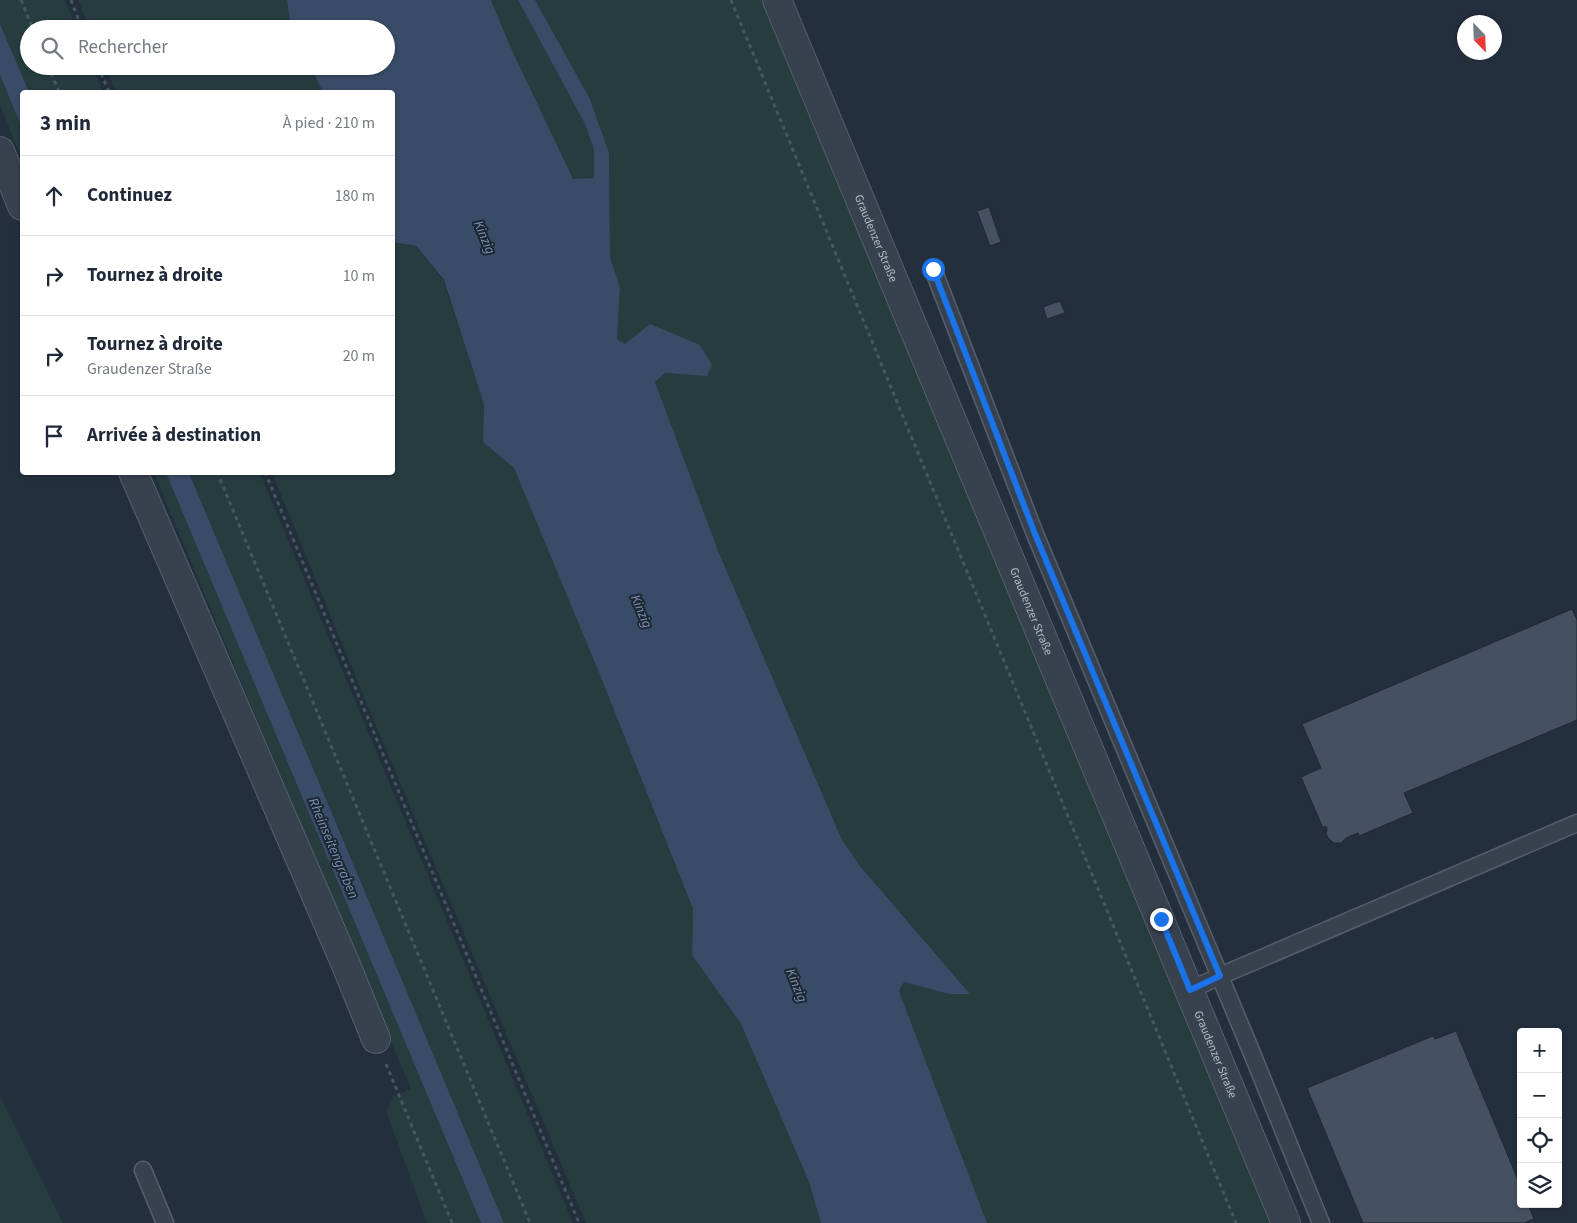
<!DOCTYPE html>
<html lang="fr">
<head>
<meta charset="utf-8">
<style>
  body { margin:0; font-family:"Source Sans 3",sans-serif; background:#f2f2f3; color:#1f2937 }
  .controls { position:absolute; right:15px; bottom:15px; display:grid; overflow:hidden; border-radius:5px; box-shadow:0 1px 4px #0004 }
  .controls button { width:45px; height:45px; display:grid; place-items:center; padding:0; border:0; border-bottom:1px solid #e0e1e3; background:#fff; color:#1f2937; font:25px sans-serif }
  .compass { position:absolute; left:1457px; top:15px; width:45px; height:45px; border-radius:50%; background:#fff; box-shadow:0 1px 4px #0004; rotate:157deg }
  .stop { position:absolute; width:15px; height:15px; margin:-11px; border:4px solid #1a73e8; border-radius:50%; background:#fff }
  .stop.end { background:#1a73e8; border-color:#fff; box-shadow:0 1px 5px #0008 }
  .list { margin:0; padding:0; list-style:none }
  h2 { display:flex; justify-content:space-between; align-items:center; height:65px; margin:0; padding:0 20px; font-size:21px }
  h2 small { font-size:16px; font-weight:400; color:#747a83 }
  .list li { display:grid; grid-template-columns:32px 1fr auto; gap:15px; align-items:center; box-sizing:border-box; height:80px; padding:0 20px; border-top:1px solid #e0e1e3 }
  .list b { display:block; font-size:19px; white-space:nowrap }
  .list p { margin:0; font-size:16px; white-space:nowrap; color:#747a83 }
  .list em { font-size:16px; font-style:normal; color:#747a83 }
  .icon { flex:none; width:28px; height:28px; fill:none; stroke:currentColor; stroke-width:2; stroke-linecap:round; stroke-linejoin:round }
  .map { position:relative; flex:none; width:1577px; height:1223px; overflow:hidden }
  .search { position:absolute; background:#fff; box-shadow:0 1px 4px #0004; left:20px; top:20px; width:375px; height:55px; display:flex; align-items:center; gap:12px; box-sizing:border-box; padding:0 18px; border-radius:28px; color:#747a83; font-size:19px }
  .panel { position:absolute; background:#fff; box-shadow:0 1px 4px #0004; left:20px; top:90px; width:375px; height:385px; border-radius:5px }
  .map>svg:first-child { display:block }
  .green { fill:#263c3f }
  .water { fill:#394c67 }
  .building { fill:#455162; stroke:#1f2835 }
  .lines { fill:none; stroke-linecap:round; stroke-linejoin:round }
  .service-casing { stroke:#565f6c; stroke-width:19 }
  .minor-casing { stroke:#565f6c; stroke-width:30 }
  .tertiary-casing { stroke:#565f6c; stroke-width:30 }
  .path { stroke:#44595c; stroke-width:3; stroke-dasharray:4 4; stroke-linecap:butt }
  .service { stroke:#38414e; stroke-width:16 }
  .minor { stroke:#38414e; stroke-width:28 }
  .tertiary { stroke:#38414e; stroke-width:28 }
  .route { stroke:#1a73e8; stroke-width:6 }
  .labels { text-anchor:middle; stroke-width:4; stroke-linejoin:round; paint-order:stroke }
  .street-label { font-size:12px; fill:#b4bcc9; stroke:#1d2633 }
  .water-label { font-size:14px; font-style:italic; fill:#7c92b1; stroke:#1d2633 }
</style>
</head>
<body>
<div class="map">
<svg width="1577" height="1223" viewBox="0 0 1577 1223">
  <rect width="100%" height="100%" fill="#242f3e"/>
  <path class="green" d="M0,0h65l12,29h-48v37h63l11,26h-74l-29,-68z
    M78,0h209l4,29h-201z
    M491,0h27l67,124 9,26 1,28 -22,2 -63,-134z
    M535,0h229l506,1223h-283l-88,-232 5,-9 45,12h21l-110,-128 -18,-26 -123,-287 -64,-171 10,-9 42,3 -82,-31 -8,-6 3,-52 -10,-30 -1,-104 -19,-54z
    M105,66h205l13,26h-207z
    M0,75l22,53v31l-22,-54z
    M393,242l22,4 28,34 41,125 -1,37 31,26 86,207 93,234 -1,46 49,69 68,158 12,41h-235l-220,-521 -94,-229 120,-1z
    M154,473h12l315,750h-54l-41,-112 8,-15 17,-7z
    M189,473h71l313,750h-69z
    M0,1096l63,127h-63z"/>
  <path class="water" d="M287,0h204l19,46 63,133 21,-1v-28l-9,-26 -67,-124h17l55,99 19,54 1,104 10,30 -3,52 8,5 25,-20 50,21 12,20 -5,11 -42,-3 -10,9 64,171 123,287 18,26 110,128h-21l-45,-12 -5,9 88,232h-166l-12,-41 -68,-158 -49,-69 1,-46 -93,-234 -86,-207 -31,-26 1,-37 -40,-125 -28,-34 -23,-4 -1,-150h-69l-13,-26h76v-37h-95z
    M0,24l29,68h-7v36l-22,-53z
    M166,473h23l315,750h-23z"/>
  <path class="building" d="M989,207l12,35 -11,4 -13,-35z
    M1060,301l5,12 -18,6 -4,-12z
    M1572,609l5,11v100l-173,73 9,20 -54,23 -1,-3 -12,5 -5,5h-7l-5,-4 -3,-5 1,-4 -1,-4 -3,2 -22,-51 20,-9 -19,-44z
    M1456,1031l65,156v17h7l6,15 -10,4h-161l-56,-135 126,-52 2,3z"/>
  <g class="lines">
    <defs>
      <path id="service" d="M933,269l102,265 214,512 72,177
        M1190,990l30,-14 357,-153
        M143,1170l22,53"/>
      <path id="minor" d="M0,151l22,55
        M133,472l213,493 30,74"/>
      <g id="tertiary">
        <path id="s1" d="M777,0l509,1223"/>
      </g>
    </defs>
    <use href="#service" class="service-casing"/>
    <use href="#minor" class="minor-casing"/>
    <use href="#tertiary" class="tertiary-casing"/>
    <path class="path" d="M21,0l12,29
      M71,0l11,29
      M731,0l505,1223
      M48,66l11,26
      M98,66l11,26
      M217,472l313,751
      M265,472l314,751
      M386,1064l66,159"/>
    <use href="#service" class="service"/>
    <use href="#minor" class="minor"/>
    <use href="#tertiary" class="tertiary"/>
  </g>
  <g class="lines">
    <path class="route" d="M933,269l102,265 185,442 -30,14 -29,-71"/>
  </g>
  <g class="labels">
    <g class="street-label">
      <text dy="4" stroke="none"><textPath href="#s1" startOffset="258">Graudenzer Straße</textPath></text>
      <text dy="4" stroke="none"><textPath href="#s1" startOffset="662">Graudenzer Straße</textPath></text>
      <text dy="4" stroke="none"><textPath href="#s1" startOffset="1142">Graudenzer Straße</textPath></text>
    </g>
    <g class="water-label">
      <text transform="translate(485 237) rotate(67)" y="5">Kinzig</text>
      <text transform="translate(642 611) rotate(67)" y="5">Kinzig</text>
      <text transform="translate(334 848) rotate(67)" y="5">Rheinseitengraben</text>
      <text transform="translate(797 985) rotate(68)" y="5">Kinzig</text>
    </g>
  </g>
</svg>
<div class="controls">
<button>+</button>
<button>−</button>
<button><svg class="icon" aria-label="locate" viewBox="0 0 24 24"><circle cx="12" cy="12" r="6"/><path d="M12 2v4M12 18v4M2 12h4M18 12h4"/></svg></button>
<button><svg class="icon" aria-label="layers" viewBox="0 0 24 24"><path d="M12 4l9 5-9 5-9-5zM3 14l9 5 9-5"/></svg></button>
</div>
<svg class="compass" viewBox="-18 -18 36 36"><path d="M0-13l5 13h-10z" fill="#e53935"/><path d="M0 13l5-13h-10z" fill="#747a83"/></svg>
<div class="stop" style="left:933px;top:269px"></div>
<div class="stop end" style="left:1161px;top:919px"></div>
<div class="search"><svg class="icon" aria-label="search" viewBox="0 0 24 24"><circle cx="10" cy="10" r="6"/><path d="M15 15l6 6"/></svg>Rechercher</div>
<section class="panel">
<h2>3 min<small>À pied · 210 m</small></h2>
<ul class="list">
<li><svg class="icon" aria-label="ahead" viewBox="0 0 24 24"><path d="M12 20V5M6 11l6-6 6 6"/></svg><div><b>Continuez</b></div><em>180 m</em></li>
<li><svg class="icon" aria-label="right" viewBox="0 0 24 24"><path d="M7 20v-9h11M14 6l5 5-5 5"/></svg><div><b>Tournez à droite</b></div><em>10 m</em></li>
<li><svg class="icon" aria-label="right" viewBox="0 0 24 24"><path d="M7 20v-9h11M14 6l5 5-5 5"/></svg><div><b>Tournez à droite</b><p>Graudenzer Straße</p></div><em>20 m</em></li>
<li><svg class="icon" aria-label="arrive" viewBox="0 0 24 24"><path d="M6 21V4h12l-3 4 3 4H6"/></svg><div><b>Arrivée à destination</b></div></li>
</ul>
</section>
</div>
</body>
</html>
